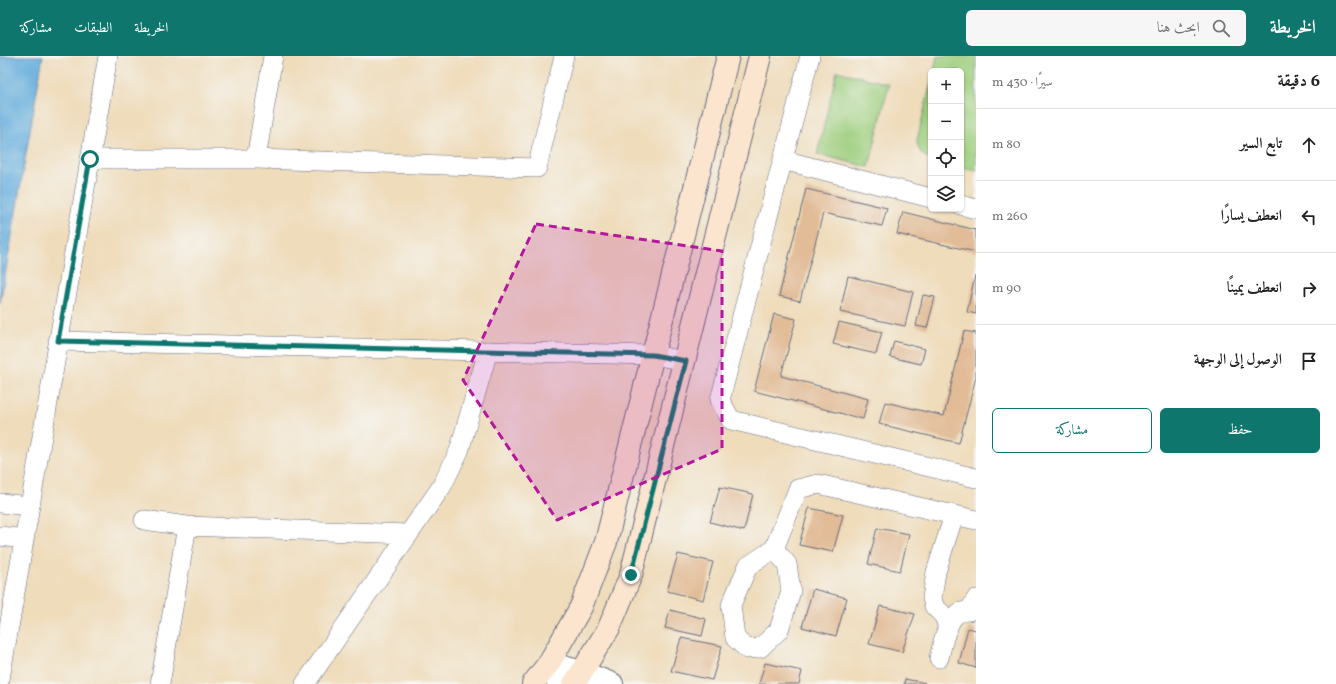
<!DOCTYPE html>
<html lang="ar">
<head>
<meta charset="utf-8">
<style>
  body { margin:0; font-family:Vollkorn,Amiri,serif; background:#f6f6f6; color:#222; direction:rtl }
  .controls { position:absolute; right:12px; top:12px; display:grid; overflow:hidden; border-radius:6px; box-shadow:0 1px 3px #0004 }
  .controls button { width:36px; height:36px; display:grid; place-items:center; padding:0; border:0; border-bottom:1px solid #e0e0e0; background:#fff; color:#222; font:20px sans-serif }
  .stop { position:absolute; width:12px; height:12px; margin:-9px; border:3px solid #0f766e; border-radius:50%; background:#fff }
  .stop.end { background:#0f766e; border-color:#fff; box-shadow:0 1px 4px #0008 }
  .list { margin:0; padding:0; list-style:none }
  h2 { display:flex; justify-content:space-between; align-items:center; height:52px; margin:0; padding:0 16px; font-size:17px }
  h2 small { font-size:13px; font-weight:400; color:#767676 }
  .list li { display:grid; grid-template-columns:26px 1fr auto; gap:12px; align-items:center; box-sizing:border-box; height:72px; padding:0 16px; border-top:1px solid #e0e0e0 }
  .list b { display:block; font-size:15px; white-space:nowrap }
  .list em { font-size:13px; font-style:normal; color:#767676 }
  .actions { display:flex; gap:8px; padding:12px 16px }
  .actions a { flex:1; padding:9px 0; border:1px solid #0f766e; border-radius:6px; text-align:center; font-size:14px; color:#0f766e }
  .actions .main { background:#0f766e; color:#fff }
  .icon { flex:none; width:22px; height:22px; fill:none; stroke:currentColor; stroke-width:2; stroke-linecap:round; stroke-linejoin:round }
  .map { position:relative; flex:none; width:976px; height:628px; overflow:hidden; direction:ltr }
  header { display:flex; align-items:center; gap:24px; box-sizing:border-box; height:56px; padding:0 20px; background:#0f766e; color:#fff }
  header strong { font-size:19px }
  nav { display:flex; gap:22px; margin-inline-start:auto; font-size:14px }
  .search { width:280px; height:36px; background:#f6f6f6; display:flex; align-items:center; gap:10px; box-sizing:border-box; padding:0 14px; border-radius:6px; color:#767676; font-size:15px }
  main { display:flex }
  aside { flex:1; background:#fff }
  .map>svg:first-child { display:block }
  .green { fill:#9ccd7c; stroke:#5c7e6d }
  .water { fill:#65addc; stroke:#406e9d }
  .building { fill:#e2bc97 }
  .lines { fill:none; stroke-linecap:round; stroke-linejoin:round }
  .minor-casing { stroke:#656c7f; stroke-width:20 }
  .tertiary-casing { stroke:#656c7f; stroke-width:24 }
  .secondary-casing { stroke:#656c7f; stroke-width:24 }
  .minor { stroke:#fff; stroke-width:19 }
  .tertiary { stroke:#fff; stroke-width:22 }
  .secondary { stroke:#fbe5cf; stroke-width:22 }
  .route { stroke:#0f766e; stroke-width:5 }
  .marked { fill:#b5179e; fill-opacity:0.2; stroke:#b5179e; stroke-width:3; stroke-dasharray:8 5; stroke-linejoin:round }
</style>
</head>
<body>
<header>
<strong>الخريطة</strong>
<div class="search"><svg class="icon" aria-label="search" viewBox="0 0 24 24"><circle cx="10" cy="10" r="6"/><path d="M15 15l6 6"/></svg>ابحث هنا</div>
<nav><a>الخريطة</a><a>الطبقات</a><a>مشاركة</a></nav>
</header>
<main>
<aside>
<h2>6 دقيقة<small>سيرًا · 430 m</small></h2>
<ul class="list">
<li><svg class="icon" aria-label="ahead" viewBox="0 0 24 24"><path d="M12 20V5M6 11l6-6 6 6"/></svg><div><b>تابع السير</b></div><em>80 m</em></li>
<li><svg class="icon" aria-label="left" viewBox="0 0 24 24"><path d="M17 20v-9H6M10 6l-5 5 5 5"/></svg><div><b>انعطف يسارًا</b></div><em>260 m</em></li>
<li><svg class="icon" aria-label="right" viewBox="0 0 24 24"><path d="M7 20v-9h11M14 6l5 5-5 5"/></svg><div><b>انعطف يمينًا</b></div><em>90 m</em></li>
<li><svg class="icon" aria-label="arrive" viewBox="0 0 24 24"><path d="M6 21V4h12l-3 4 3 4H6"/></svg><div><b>الوصول إلى الوجهة</b></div></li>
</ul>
<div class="actions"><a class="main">حفظ</a><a>مشاركة</a></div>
</aside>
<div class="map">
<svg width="976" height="628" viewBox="0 0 976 628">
  <rect width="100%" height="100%" fill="#f6f6f2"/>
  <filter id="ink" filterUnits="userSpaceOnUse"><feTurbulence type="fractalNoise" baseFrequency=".025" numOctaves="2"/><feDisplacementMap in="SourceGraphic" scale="8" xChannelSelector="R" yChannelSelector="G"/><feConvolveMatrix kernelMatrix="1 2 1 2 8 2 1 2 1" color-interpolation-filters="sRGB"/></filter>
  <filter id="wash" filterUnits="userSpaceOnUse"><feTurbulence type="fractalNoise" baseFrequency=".012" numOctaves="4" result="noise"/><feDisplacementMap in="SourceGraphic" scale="16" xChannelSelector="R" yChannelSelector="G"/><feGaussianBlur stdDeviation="0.9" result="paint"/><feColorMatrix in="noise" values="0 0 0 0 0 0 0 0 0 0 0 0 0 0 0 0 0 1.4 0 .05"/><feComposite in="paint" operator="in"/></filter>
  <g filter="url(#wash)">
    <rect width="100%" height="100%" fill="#efdcbb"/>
    <path class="green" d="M937,0h39v115l-15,-4v-96h-27z
      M837,15l52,13 -20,83 -52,-13z
      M931,26v77c-10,-3 -13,-9 -14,-19z"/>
    <path class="water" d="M0,0h43l-43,248z"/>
    <g id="blocks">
      <path class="building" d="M806,133l81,19 -5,18 -59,-13 -23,88 -21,-5z
        M903,156l73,18v22l-79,-18z
        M848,220l65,16 -8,34 -65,-14z
        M975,220l1,1v37l-9,-2z
        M923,239l12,2 -8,31 -11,-2z
        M774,258l22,5 -15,57 87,23 -5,20 -109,-28z
        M839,266l43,10 -6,22 -43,-10z
        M964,275l12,2v44l-17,66 -80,-19 6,-22 59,14z
        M894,285l31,8 -4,15 -31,-7z
        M720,431l33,7 -9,37 -34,-9z
        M809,452l34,7 -10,37 -34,-7z
        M877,472l32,6 -9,37 -32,-7z
        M678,498l35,8 -10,38 -36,-9z
        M813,533l34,9 -11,38 -34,-9z
        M880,550l35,8 -13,38 -33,-8z
        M670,554l36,9 -4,17 -37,-8z
        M968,572l8,2v38l-17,-5z
        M681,582l41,8 -10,34 -41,-9z
        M765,607l37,8 -3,13h-40z
        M905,623l20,4v1h-21z"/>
    </g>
  </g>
  <g filter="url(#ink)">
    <use href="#blocks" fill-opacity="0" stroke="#656c7f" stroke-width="1"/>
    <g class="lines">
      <defs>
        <path id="minor" d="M810,0l-90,344 11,20 245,58
          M90,103h166l281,9 27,-112
          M256,103l17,-103
          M783,104l148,38
          M961,149l15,4
          M58,285l595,14 32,6
          M0,447l30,3
          M144,464l43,6 221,8
          M0,480l24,3
          M774,493l13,15 4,27 -12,39 -19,18 -13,1 -12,-11 -4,-33 17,-39 26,-17 24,-60 20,-5 158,36
          M948,572l-4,-12 -10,-10 -2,-8 4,-26 18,-57
          M939,602c3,-12 8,-40 20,-45 3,-2 7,-2 10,-2l7,-12
          M0,623l108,-623
          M160,628l27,-158
          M305,628l137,-198 17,-35 29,-100"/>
        <path id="tertiary" d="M559,628l-10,-21 33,9 30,12"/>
        <path id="secondary" d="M533,628l16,-21 32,-56 25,-65 122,-486
          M574,628l35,-56 22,-53 129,-519"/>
      </defs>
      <use href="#minor" class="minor-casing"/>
      <use href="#tertiary" class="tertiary-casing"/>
      <use href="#secondary" class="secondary-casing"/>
      <use href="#minor" class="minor"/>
      <use href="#tertiary" class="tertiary"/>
      <use href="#secondary" class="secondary"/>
    </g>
  </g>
  <g class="lines" filter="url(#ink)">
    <path class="route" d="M90,103l-32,182 595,14 33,6 -55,214"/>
  </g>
  <path class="marked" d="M536,168l186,27v198l-165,71 -94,-140z"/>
</svg>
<div class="controls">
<button>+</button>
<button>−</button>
<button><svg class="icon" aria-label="locate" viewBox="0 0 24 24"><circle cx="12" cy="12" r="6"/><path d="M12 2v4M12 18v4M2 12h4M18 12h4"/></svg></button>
<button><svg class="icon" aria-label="layers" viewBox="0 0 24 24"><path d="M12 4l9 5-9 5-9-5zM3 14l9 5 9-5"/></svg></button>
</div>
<div class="stop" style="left:90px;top:103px"></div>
<div class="stop end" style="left:631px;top:519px"></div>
</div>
</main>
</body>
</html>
